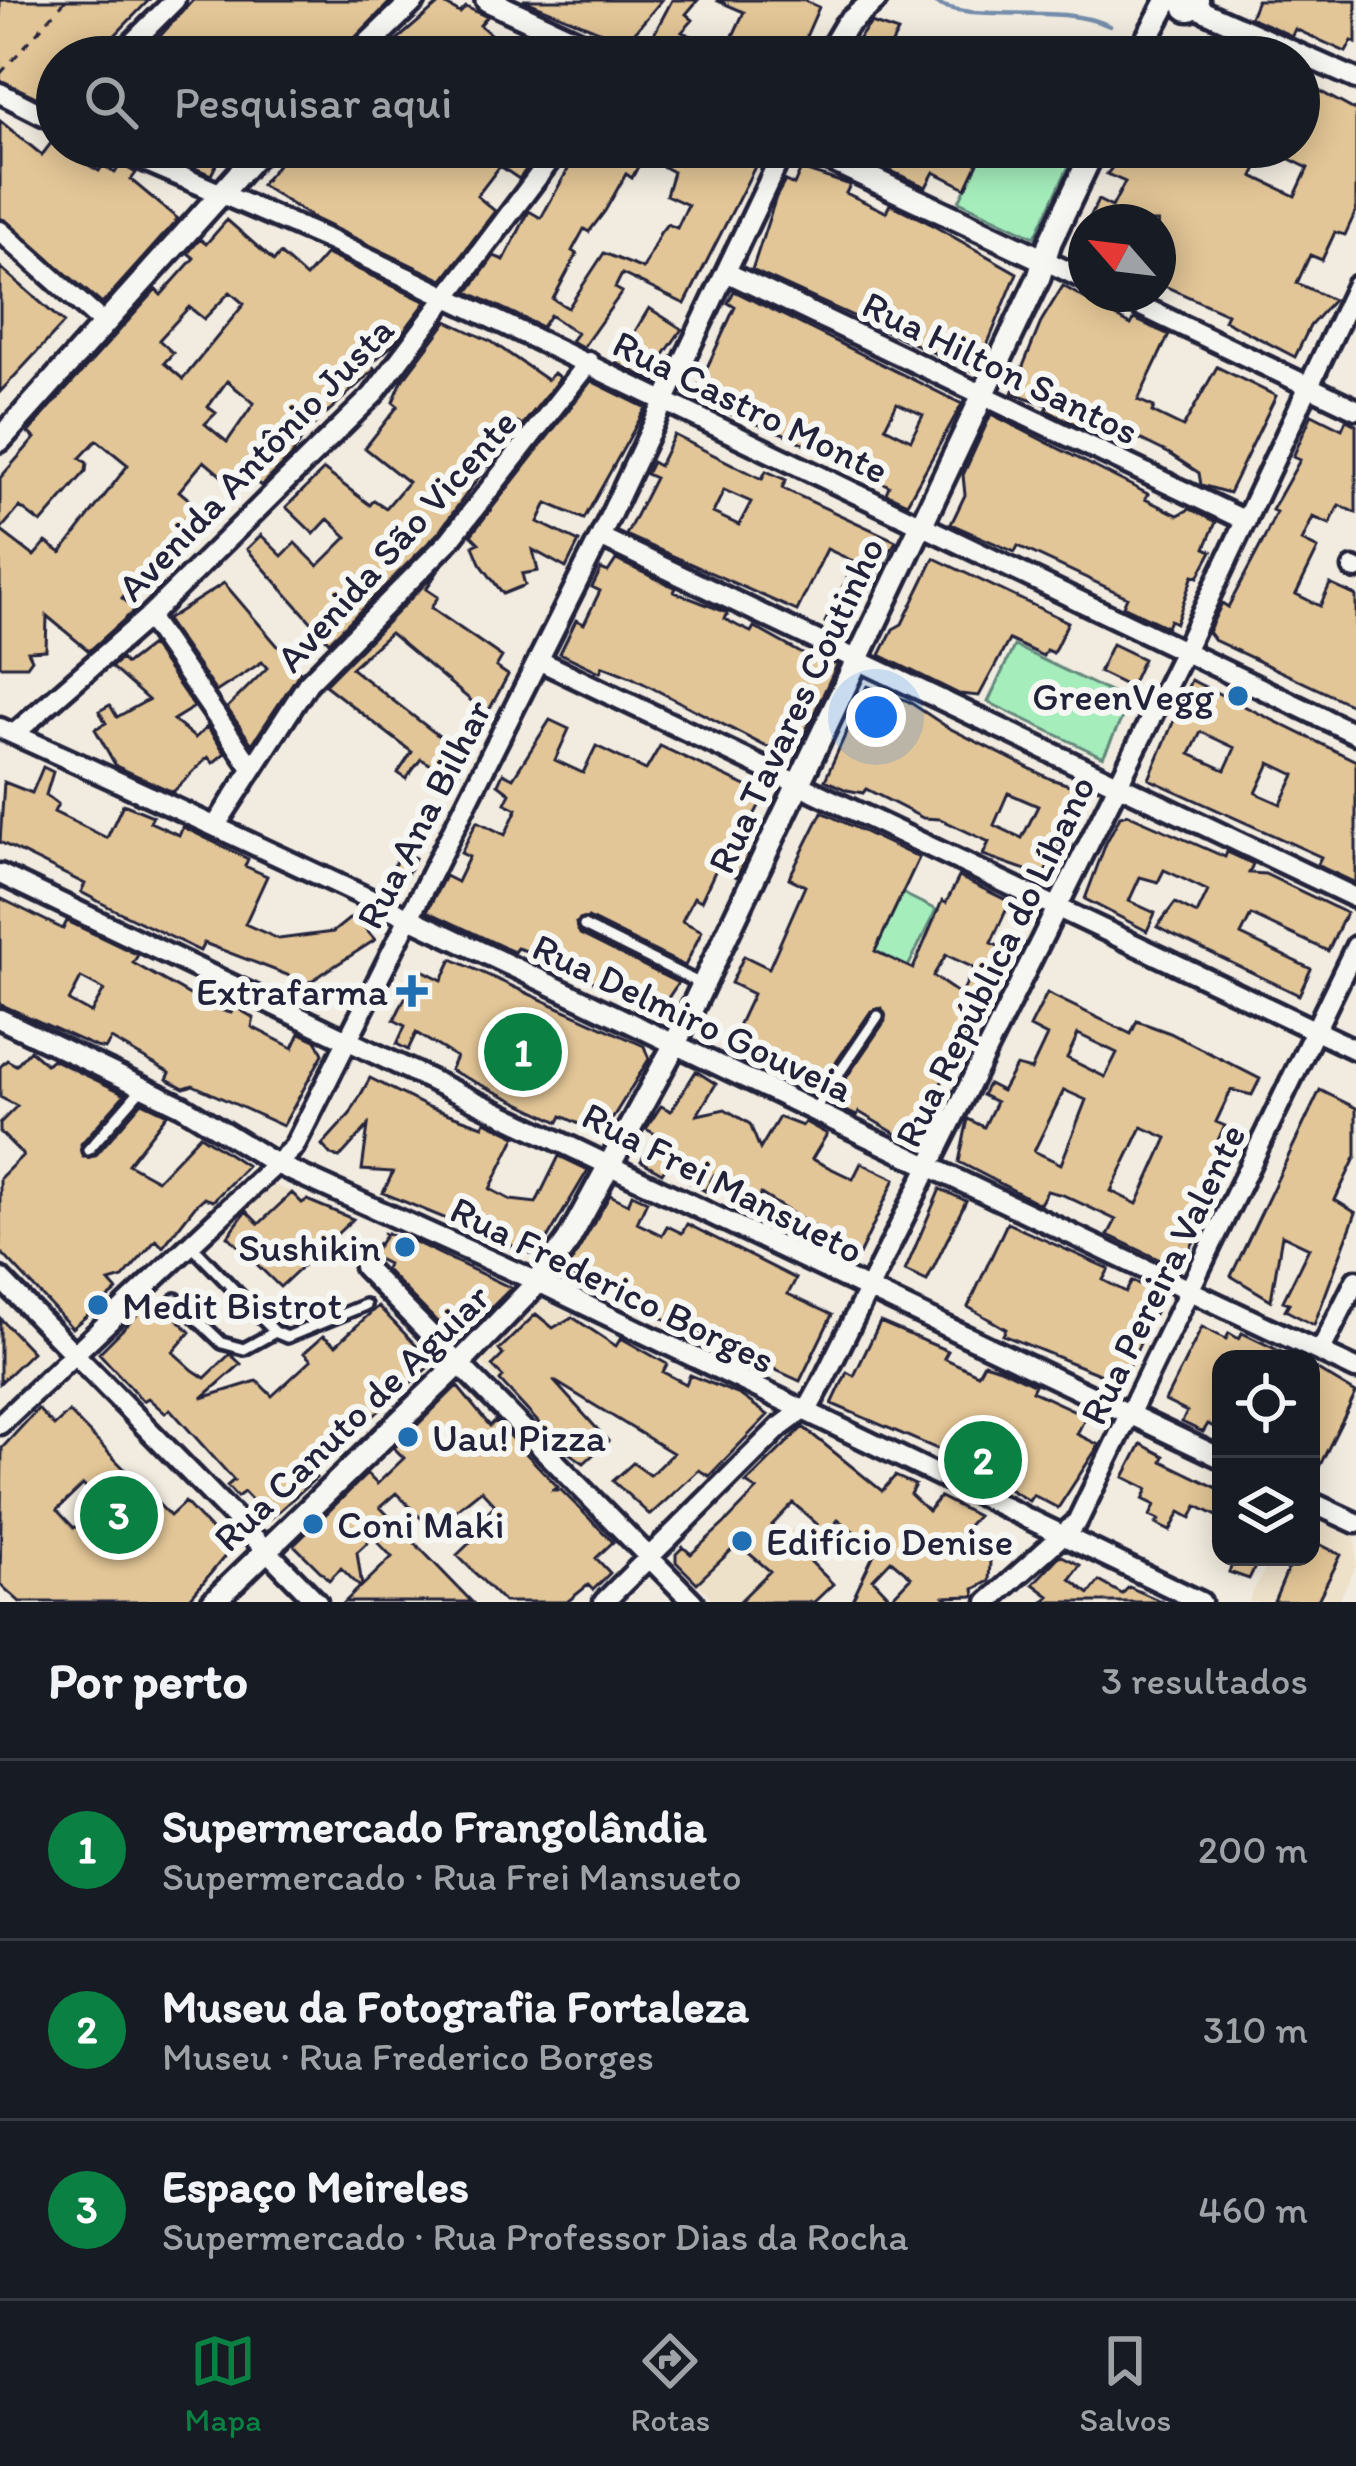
<!DOCTYPE html>
<html lang="pt">
<head>
<meta charset="utf-8">
<style>
  body { margin:0; font-family:Itim,sans-serif; background:#242831; color:#f1f3f6 }
  .controls { position:absolute; right:36px; bottom:36px; display:grid; overflow:hidden; border-radius:24px; box-shadow:0 6px 30px #0003 }
  .controls button { width:108px; height:108px; display:grid; place-items:center; padding:0; border:0; border-bottom:3px solid #363941; background:#171b24; color:#f1f3f6; font:60px sans-serif }
  .compass { position:absolute; left:1068px; top:204px; width:108px; height:108px; border-radius:50%; background:#171b24; box-shadow:0 6px 30px #0003; rotate:298deg }
  .you { position:absolute; left:876px; top:717px; width:42px; height:42px; margin:-30px; border:9px solid #fff; border-radius:50%; background:#1a73e8; box-shadow:0 0 0 18px #1a73e833 }
  .badge { display:grid; place-items:center; width:78px; height:78px; border-radius:50%; background:#0b8043; color:#fff; font-size:39px; font-weight:700 }
  .pin { position:absolute; translate:-50% -50%; border:6px solid #fff; box-shadow:0 3px 12px #0006 }
  .list { margin:0; padding:0; list-style:none }
  h2 { display:flex; justify-content:space-between; align-items:center; height:156px; margin:0; padding:0 48px; font-size:51px }
  h2 small { font-size:39px; font-weight:400; color:#9ea1a6 }
  .list li { display:grid; grid-template-columns:78px 1fr auto; gap:36px; align-items:center; box-sizing:border-box; height:180px; padding:0 48px; border-top:3px solid #363941 }
  .list b { display:block; font-size:45px; white-space:nowrap }
  .list p { margin:0; font-size:39px; white-space:nowrap; color:#9ea1a6 }
  .list em { font-size:39px; font-style:normal; color:#9ea1a6 }
  .icon { flex:none; width:66px; height:66px; fill:none; stroke:currentColor; stroke-width:2; stroke-linecap:round; stroke-linejoin:round }
  .map { position:relative; flex:none; width:1356px; height:1602px; overflow:hidden }
  .search { position:absolute; background:#171b24; box-shadow:0 6px 30px #0003; left:36px; right:36px; top:36px; height:132px; display:flex; align-items:center; gap:30px; box-sizing:border-box; padding:0 42px; border-radius:66px; color:#9ea1a6; font-size:45px }
  .sheet { height:696px; background:#171b24 }
  nav { display:flex; justify-content:space-around; align-items:center; box-sizing:border-box; height:168px; border-top:3px solid #363941; background:#171b24; font-size:33px; color:#9ea1a6 }
  nav a { display:grid; justify-items:center; gap:6px }
  nav .on { color:#0b8043 }
  .map>svg:first-child { display:block }
  .built { fill:#eee1ca }
  .green { fill:#a5eebc; stroke:#64887c; stroke-width:3 }
  .lines { fill:none; stroke-linecap:round; stroke-linejoin:round }
  .stream { stroke:#748dab; stroke-width:4.5 }
  .building { fill:#e3c697; stroke:#22223b; stroke-width:3; fill-rule:evenodd }
  .service-casing { stroke:#22223b; stroke-width:18 }
  .minor-casing { stroke:#22223b; stroke-width:27 }
  .tertiary-casing { stroke:#22223b; stroke-width:30 }
  .trunk-casing { stroke:#22223b; stroke-width:39 }
  .path { stroke:#22223b; stroke-width:3; stroke-dasharray:9 9; stroke-linecap:butt }
  .service { stroke:#f6f6f2; stroke-width:9 }
  .minor { stroke:#f6f6f2; stroke-width:18 }
  .tertiary { stroke:#f6f6f2; stroke-width:21 }
  .trunk { stroke:#f6f6f2; stroke-width:30 }
  .poi-dot { fill:#1f6fb2; stroke:#f6f6f2; stroke-width:4.5 }
  .labels { text-anchor:middle; stroke-width:12; stroke-linejoin:round; paint-order:stroke }
  .street-label { font-size:39px; fill:#22223b; stroke:#f6f6f2 }
  .poi-label { font-size:39px; fill:#22223b; stroke:#f6f6f2; text-anchor:start }
</style>
</head>
<body>
<div class="map">
<svg width="1356" height="1602" viewBox="0 0 1356 1602">
  <rect width="100%" height="100%" fill="#f2ece0"/>
  <filter id="ink" filterUnits="userSpaceOnUse"><feTurbulence type="fractalNoise" baseFrequency=".00833" numOctaves="2"/><feDisplacementMap in="SourceGraphic" scale="24" xChannelSelector="R" yChannelSelector="G"/><feConvolveMatrix kernelMatrix="1 2 1 2 8 2 1 2 1" color-interpolation-filters="sRGB"/></filter>
  <g filter="url(#ink)">
    <path class="built" d="M272,1184l75,32 -27,21 7,7 -47,43 -59,-55z
      M542,1300l32,16 -69,74 -25,-30z
      M1311,1517l45,21v29l-18,35h-90l23,-45h40z
      M795,1527l18,18 -56,57h-42l-18,-19 41,-39 9,8 19,4z"/>
    <path class="green" d="M986,147h92l-43,90 -76,-36z
      M1014,646l116,56 -27,55 -115,-55z
      M902,893l34,17 -28,57 -33,-16z"/>
    <g class="lines">
      <path class="stream" d="M930,0c42,26 123,1 180,26"/>
    </g>
    <path class="building" d="M0,0h149l-55,57h-37v40l-6,7 -51,-24z
      M193,0h199l-56,57 -13,-11 -9,11h-173z
      M523,0h139l-39,46 -14,-11z
      M672,0h26l-12,14 7,6 -11,12 44,19 18,-39 -28,-12h87l16,7 -14,32 9,5 -6,13h-166z
      M1257,0h99v43l-4,-2 -6,11 -51,-23 -3,7 -42,-19z
      M441,2l19,11 6,-6 21,10 -7,8 26,23 14,-16 33,15 -4,6 4,4h-176z
      M871,23l27,9 -13,25h-41z
      M1299,80l57,31v100l-11,24 -10,-3 -13,28 -12,-5 -13,28 36,17 -23,26 -15,31 -71,-37 3,-6 -69,-31v-61h-70l10,-22 14,7 13,-25 -18,-8 21,-27h171zM1267,148l41,20 -13,28 -42,-20z
      M0,121l42,34 12,-16 3,8 42,24 4,-6 12,8 5,-8 9,4 7,4 -5,7 47,39 -76,85 -102,-86z
      M146,147h88l1,6 -7,10 -9,-4 -8,16z
      M292,147h114l7,6 6,-6 122,3 -22,29 -19,-13 -23,30 18,15 -52,69 -130,-62 -52,-33z
      M590,147h24l27,14 -9,17 -6,-4 -21,37 -16,21 -5,-3 -12,22 5,3 -24,45 15,9 36,-55 39,16 17,-36 7,-9 10,4 11,-23 -22,-10 7,-23 -46,-25h123l12,6 -77,151 -63,-30 -7,14 7,4 -39,55 -12,-6 6,-8 -27,-18 -8,12 -74,-35 26,-36 10,4 25,-49 12,7 30,-54z
      M839,147h94l30,15 7,-15 12,7 -16,34 -32,-16 -8,15z
      M801,169l49,16 -4,8 40,19 4,-8 37,18 90,51 -41,99 -224,-102 24,-73 9,-16 9,4z
      M227,220l47,41 6,-7 26,23 20,-23 100,48 -31,41 -25,21 5,5 -69,63 -15,25 -30,29 -12,-10 -11,14 -34,-29 -25,30 17,14 -74,93 14,11 -47,42 -42,-35 -1,34 -18,1 4,8 -5,7h-27v-188l35,-40 -7,-5 25,-29 103,-114 5,5 33,-37 -6,-5 12,-14 6,5zM230,292l14,12 -61,75 -19,-16 9,-10 -14,-13 30,-33 15,12zM227,381l27,22 -27,39 -22,-18 11,-11 -8,-6zM97,440l31,25 -67,88 -15,-11 -12,14 -34,-26 20,-23 21,16 45,-52 1,-8 -7,-5z
      M0,267l64,56 -64,69z
      M1063,286l68,39 3,-6 35,16 -31,65 16,7 -2,5 31,15 34,-60 59,29 -47,97 -28,-8 -2,-12 -29,-19 -75,-37 -7,13 -42,-20 3,-5 -37,-12 30,-73z
      M734,291l228,113 -55,99 -21,-10 3,-7 -107,-53 -90,-33 43,-93 -7,-4zM897,403l26,12 -12,25 -26,-13z
      M649,308l33,21 -28,40 7,6 -5,7 -40,-19z
      M447,321l45,21 55,38 7,-7 6,5 -38,48 -4,-3 -79,109 -110,110 -82,-93 14,-14 21,21 13,-13 23,23 29,-29 -19,-18 -14,15 -28,-27 38,-37 46,35 4,-5 12,8 22,-26 -43,-34 33,-42 -5,-4 9,-21z
      M591,381l55,27 -62,111 -37,-16 -9,19 41,20 -13,26 -33,-18 5,21 -16,3 3,11 -22,9 -23,-31 -7,-17 6,-3 -8,-8z
      M991,414l157,80 -3,5 33,16 12,-6 26,13 -11,26 7,3 -14,26 -5,-2 -17,48 -6,-3 -3,7 -44,-21 4,-9 -109,-51 -3,6 -64,-28 14,-29 -2,-20z
      M1312,414l30,15 4,-9 10,5v88l-17,-8 -9,19 -17,-7 -11,24 16,8 -22,45 24,12 10,-22 26,12v111l-142,-67 -6,-8 14,-29 6,4 36,-68 12,-27 -4,-2 28,-50 -7,-3z
      M674,435l88,44 4,-8 20,9 -4,8 114,53 -51,91 -20,-10 30,-60 -28,-13 -30,62 -171,-76 29,-57 -9,-4 6,-12 7,4zM724,490l27,12 -12,23 -26,-12z
      M934,558l134,64 -15,31 -7,-3 -3,6 -34,-16 -30,56 -20,-2 -79,-39 13,-26 9,-5z
      M616,560l60,28 -2,4 54,21 -3,6 13,7 13,6 3,-5 54,30 3,-5 26,13 -42,89 -30,-8 -134,-69 -28,-11 -3,6 -40,-19 16,-33 8,4 16,-33 -8,-4 9,-18 7,3z
      M439,570l-13,19 12,8 -7,11 71,49 -6,10 12,8 -21,39 -97,-81 -39,35 110,85 -6,9 7,5 -8,11 -33,-19 -15,20 -8,-6 14,-21 -87,-67z
      M224,583l76,89 -48,72 -25,-36 40,-40 -5,-6 -46,30 -50,-72z
      M1112,644l31,15 -13,28 -31,-15z
      M151,645l43,62 -21,13 22,18 12,-11 18,26 -12,10 -5,-6 -35,35 -57,-26 -21,-37 11,-6 -7,-12 11,-6 7,12 31,-17 -37,-33 10,-8 5,5z
      M1191,680l165,81v122l-39,-18 4,-8 -172,-78zM1201,732l34,16 -10,22 -35,-16zM1270,763l25,12 -14,29 -25,-11z
      M867,686l41,15 39,26 104,52 37,12 -45,85 -60,-21 6,-13 -49,-23 -17,-1 -57,-29 -3,4 -16,-3 -22,-10zM1008,793l30,13 -16,32 -28,-13z
      M550,720l19,9 -14,31 28,13 13,-27 50,24 14,-24 105,49 -29,54 12,6 -11,22 -20,-10 -16,34 -7,-4 -12,24 20,10 -17,35 -97,-48 -12,5 4,11 98,49 -20,30 -118,-58 -23,-7 -3,4 -87,-41 18,-35 12,6 12,-25 -8,-4 16,-32 28,14 12,-26 -12,-6 5,-10 -12,-9 5,-11 10,5z
      M43,767l10,5 -7,23 12,9 -4,8 53,26 16,-34 30,12 -3,6 29,13 4,-8 65,32 -3,7 22,10 -22,48 34,15 54,-7 21,-17 21,25 -67,43 -104,-40 -4,8 -91,-44 -28,-15 4,-8 -85,-42 4,-60 28,11z
      M822,812l97,46 -44,93 38,18 29,-68 4,2 13,-26 51,25 -19,41 8,3 -26,56 9,7 -17,28 8,6 -36,45 -27,54 -51,-30 -2,4 -28,-13 56,-82 -3,-13 -11,3 -58,85 -9,-5 4,-9 -79,-37 24,-51 -22,-11 13,-27 25,12 36,-82 -16,-8zM946,955l28,13 -13,27 -28,-19z
      M1127,814l98,43 2,-5 26,12 -4,9 16,1 81,39 -18,38 -77,-36 -10,20 70,34 -12,26 -142,-68 18,-24 22,11 11,-23 -35,-17 -9,-4 -6,12 -18,-5 -11,24 26,12 -8,18 -62,-32 21,-56 14,-27z
      M400,851l15,7 -13,27 -13,-6z
      M0,898l63,31 4,-8 71,34 -5,8 80,45 18,5 4,-6 19,11 -2,9 41,21 7,-15 17,8 6,13 -40,72 -90,-41 -9,3 -17,-9 3,-6 -59,-34 -6,10 -9,-2 -96,-43zM81,978l23,12 -13,23 -22,-12z
      M452,959l192,87 5,13 -47,76 -40,-19 -3,6 -109,-52 6,-13 -40,-24 -8,17 -11,-6 8,-18 -11,-6 18,-36 10,-14 20,10z
      M1047,993l84,41 6,-13 33,12 90,46 -8,16 -21,-5 -15,32 9,4 -7,14 7,3 -39,85 12,6 -15,28 -10,4 -65,-31 8,-15 -53,-25 -16,-4 -7,13 -81,-42 9,-43 16,8 12,-25 -14,-7 6,-11 14,7 14,-25 15,4 16,-34 -17,-9zM1078,1034l39,19 -12,24 -38,-19zM1064,1090l22,10 -25,64 -27,-13zM1142,1127l25,11 -30,66 -26,-13z
      M30,1050l16,14 6,-5 73,35 -44,50 2,13 12,-1 47,-54 25,12 -39,50 29,16 43,-45 47,31 -34,35 -9,-3 -9,8 -32,41 -7,-7 -33,38 -14,4 8,9 -45,37 -72,-77v-73l23,-23 -23,-23v-9l17,-17 -17,-9v-30l7,-7 9,5z
      M696,1071l20,13 -19,31 28,-6 25,15 10,25 19,-32 23,9 3,-4 22,12 -15,25 41,20 8,-16 34,16 -36,76 -98,-61 -8,14 -19,-11 2,-9 -22,-13 -9,16 -17,-10 9,-17 -21,-13 -14,22 -21,-12 16,-26 -11,-6 15,-23 10,5z
      M370,1078l56,28 57,20 2,-5 31,15 -26,53 21,11 25,3 23,-47 29,14 -51,86 -154,-63 10,-21 -31,-2 6,-44 -29,32 -8,-3 -9,-10 28,-31z
      M1320,1090l36,18v48l-21,44 21,13 -42,112 -29,-15 4,-7 -6,-2 26,-53 -27,-13 -11,65 -40,-24z
      M940,1189l26,12 -39,80 -22,-10z
      M292,1193l10,10 5,-3 46,19 -73,68 -52,-51 18,-25 13,13z
      M632,1194l15,7 -10,22 25,12 5,-9 15,7 5,-9 109,55 -8,15 44,21 -32,66 -235,-108 45,-78 18,9z
      M1007,1223l102,46 -6,11 23,12 6,-11 24,10 -7,13 8,4 -36,75 -118,-48 3,-6 -38,-22z
      M387,1233l13,7 2,-4 109,52 -54,54 -72,-73 2,-5 -16,-8z
      M161,1302l29,30 -17,20 20,18 12,8 25,-24 11,10 -39,34 55,-17 15,15 39,-36 -7,-7 19,-17 13,9 42,-39 55,57 -81,72 -13,-14 -37,43 14,14 -46,41 -26,-27 -7,5 -10,-11 7,-6 -64,-71 -5,4 -17,-15 -5,3 -44,-48 47,-47 5,6z
      M536,1314l17,14 19,-11 44,29 5,-8 46,26 -4,8 23,12 4,-9 50,20 28,20 -59,61 -10,-6 -49,45 -37,-34 20,-18 17,12 23,-22 -120,-73 55,61 -24,22 -22,-15 -62,-67 3,-4 -11,-11 11,-11 -4,-5z
      M0,1318l32,34 -32,31z
      M880,1322l68,29 -4,7 34,16 6,-11 16,5 35,17 -3,6 54,25 -9,18 22,11 -41,63 -25,-13 -4,6 -82,-48 -115,-49 15,-32 7,4z
      M1202,1327l24,12 3,-6 10,6 3,-6 54,26h-75v72l-13,-7 -5,8 -21,-10 5,-10 -22,-11z
      M1311,1366l45,27 -45,90z
      M457,1386l33,40 5,-5 63,66 -4,3h7l52,52 -17,16 14,15 -17,17 -5,-5 -21,17h-63l-47,-47 25,-24 -7,-7 20,-19 -14,-15 -49,39 -36,-36 -16,14 92,95h-127l15,-15 -19,-19 -12,12 -35,-35 73,-71 10,10 27,-26 -10,-10zM373,1537l19,20 -30,29 -5,-34z
      M38,1409l16,17 15,-14 101,104 15,-14 45,48 -43,52h-167l-20,-18 2,-136zM83,1485l18,18 -27,25 -17,-18z
      M803,1427l79,64 13,-15 20,9 -5,9 18,17 12,-14 37,19 -17,18 30,27 -1,20 -15,8 1,7 -30,1 5,5h-99l32,-67 -10,10 -35,-25 -16,18 6,6 -17,18 22,22 -19,18h-75l31,-31 -32,-27 -41,39 -21,-21v-8l7,-7 8,7 37,-34 29,-30 -11,-7zM793,1503l24,21 -23,22 -22,-21zM891,1560l20,17 -20,21 -18,-19z
      M1141,1444l23,12 -2,5 59,29v28l-24,-12 -6,12 -11,-6 -10,19 -14,-7 3,-4 -9,-4 5,-11 -12,-6 5,-10 -24,-12z
      M1311,1540l30,15 -24,47h-43l19,-45h18z
      M1060,1555l20,10 -10,14 19,15 10,-13 23,13 7,-7 34,15h-120l6,-6 -16,-12z
      M1235,1557h25l-11,22 -20,-7z"/>
    <g class="lines">
      <defs>
        <path id="service" d="M584,926l119,59
          M814,1110l64,-94
          M88,1150l55,-63
          M189,1243l86,89 12,5 78,-32
          M176,1299l46,44 22,6 31,-17"/>
        <path id="minor" d="M1185,3l171,76
          M118,57l57,-57
          M0,93l57,29
          M112,147l217,93 1027,494
          M0,231l105,94
          M1044,260l42,20
          M728,273l518,248
          M1116,294l240,115
          M600,537l756,361
          M1353,568l3,1
          M148,617l104,151
          M538,660l818,390
          M0,728c456,206 903,429 1356,641
          M14,734l134,-117 225,-222 187,-248
          M216,825l92,-142 141,-142 140,-179
          M0,874l1221,584
          M0,1019l182,87 94,58 262,118 663,320
          M364,1267l329,335
          M0,1278l317,324
          M1320,1352l36,-72
          M0,1424l294,-277 306,-610 185,-390
          M1311,1502l45,21
          M604,1602l176,-175 30,-22 10,-18 364,-736 172,-365
          M988,1602l89,-80 279,-576"/>
        <path id="tertiary" d="M487,0l123,57
          M355,57l59,-57
          M827,57l19,-32 29,-25
          M1137,57l31,-57
          M804,147l240,113
          M0,440l263,-293
          M213,1602l248,-240 77,-80 30,-41 105,-193 366,-771 11,-35 45,-95"/>
        <path id="trunk" d="M1189,5l4,-5"/>
      </defs>
      <use href="#service" class="service-casing"/>
      <use href="#minor" class="minor-casing"/>
      <use href="#tertiary" class="tertiary-casing"/>
      <use href="#trunk" class="trunk-casing"/>
      <path class="path" d="M0,74l66,-74
        M374,1250l10,-18"/>
      <use href="#service" class="service"/>
      <use href="#minor" class="minor"/>
      <use href="#tertiary" class="tertiary"/>
      <use href="#trunk" class="trunk"/>
    </g>
  </g>
  <g class="poi-dot">
    <circle cx="1238" cy="696" r="12"/>
    <path d="M406 973h12v12h12v12h-12v12h-12v-12h-12v-12h12z"/>
    <circle cx="405" cy="1247" r="12"/>
    <circle cx="98" cy="1305" r="12"/>
    <circle cx="408" cy="1437" r="12"/>
    <circle cx="313" cy="1524" r="12"/>
    <circle cx="742" cy="1541" r="12"/>
  </g>
  <g class="labels">
    <g class="street-label">
      <text transform="translate(1001 367) rotate(26)" y="14">Rua Hilton Santos</text>
      <text transform="translate(751 406) rotate(26)" y="14">Rua Castro Monte</text>
      <text transform="translate(255 458) rotate(-46)" y="14">Avenida Antônio Justa</text>
      <text transform="translate(396 540) rotate(-48)" y="14">Avenida São Vicente</text>
      <text transform="translate(795 705) rotate(-65)" y="14">Rua Tavares Coutinho</text>
      <text transform="translate(423 814) rotate(-63)" y="14">Rua Ana Bilhar</text>
      <text transform="translate(994 961) rotate(-64)" y="14">Rua República do Líbano</text>
      <text transform="translate(693 1017) rotate(25)" y="14">Rua Delmiro Gouveia</text>
      <text transform="translate(723 1182) rotate(27)" y="14">Rua Frei Mansueto</text>
      <text transform="translate(1162 1274) rotate(-64)" y="14">Rua Pereira Valente</text>
      <text transform="translate(613 1284) rotate(26)" y="14">Rua Frederico Borges</text>
      <text transform="translate(351 1417) rotate(-44)" y="14">Rua Canuto de Aguiar</text>
    </g>
    <g class="poi-label">
      <text x="1214" y="710" text-anchor="end">GreenVegg</text>
      <text x="388" y="1005" text-anchor="end">Extrafarma</text>
      <text x="381" y="1261" text-anchor="end">Sushikin</text>
      <text x="122" y="1319">Medit Bistrot</text>
      <text x="432" y="1451">Uau! Pizza</text>
      <text x="337" y="1538">Coni Maki</text>
      <text x="766" y="1555">Edifício Denise</text>
    </g>
  </g>
</svg>
<div class="controls">
<button><svg class="icon" aria-label="locate" viewBox="0 0 24 24"><circle cx="12" cy="12" r="6"/><path d="M12 2v4M12 18v4M2 12h4M18 12h4"/></svg></button>
<button><svg class="icon" aria-label="layers" viewBox="0 0 24 24"><path d="M12 4l9 5-9 5-9-5zM3 14l9 5 9-5"/></svg></button>
</div>
<svg class="compass" viewBox="-18 -18 36 36"><path d="M0-13l5 13h-10z" fill="#e53935"/><path d="M0 13l5-13h-10z" fill="#9ea1a6"/></svg>
<div class="you"></div>
<div class="pin badge" style="left:523px;top:1052px">1</div>
<div class="pin badge" style="left:983px;top:1460px">2</div>
<div class="pin badge" style="left:119px;top:1515px">3</div>
<div class="search"><svg class="icon" aria-label="search" viewBox="0 0 24 24"><circle cx="10" cy="10" r="6"/><path d="M15 15l6 6"/></svg>Pesquisar aqui</div>
</div>
<section class="sheet">
<h2>Por perto<small>3 resultados</small></h2>
<ul class="list">
<li><span class="badge">1</span><div><b>Supermercado Frangolândia</b><p>Supermercado · Rua Frei Mansueto</p></div><em>200 m</em></li>
<li><span class="badge">2</span><div><b>Museu da Fotografia Fortaleza</b><p>Museu · Rua Frederico Borges</p></div><em>310 m</em></li>
<li><span class="badge">3</span><div><b>Espaço Meireles</b><p>Supermercado · Rua Professor Dias da Rocha</p></div><em>460 m</em></li>
</ul>
</section>
<nav>
<a class="on"><svg class="icon" aria-label="map" viewBox="0 0 24 24"><path d="M3 6l6-2 6 2 6-2v14l-6 2-6-2-6 2zM9 4v14M15 6v14"/></svg>Mapa</a>
<a><svg class="icon" aria-label="directions" viewBox="0 0 24 24"><path d="M12 3l9 9-9 9-9-9zM9 14v-3h6M13 9l2 2-2 2"/></svg>Rotas</a>
<a><svg class="icon" aria-label="saved" viewBox="0 0 24 24"><path d="M7 4h10v16l-5-4-5 4z"/></svg>Salvos</a>
</nav>
</body>
</html>
